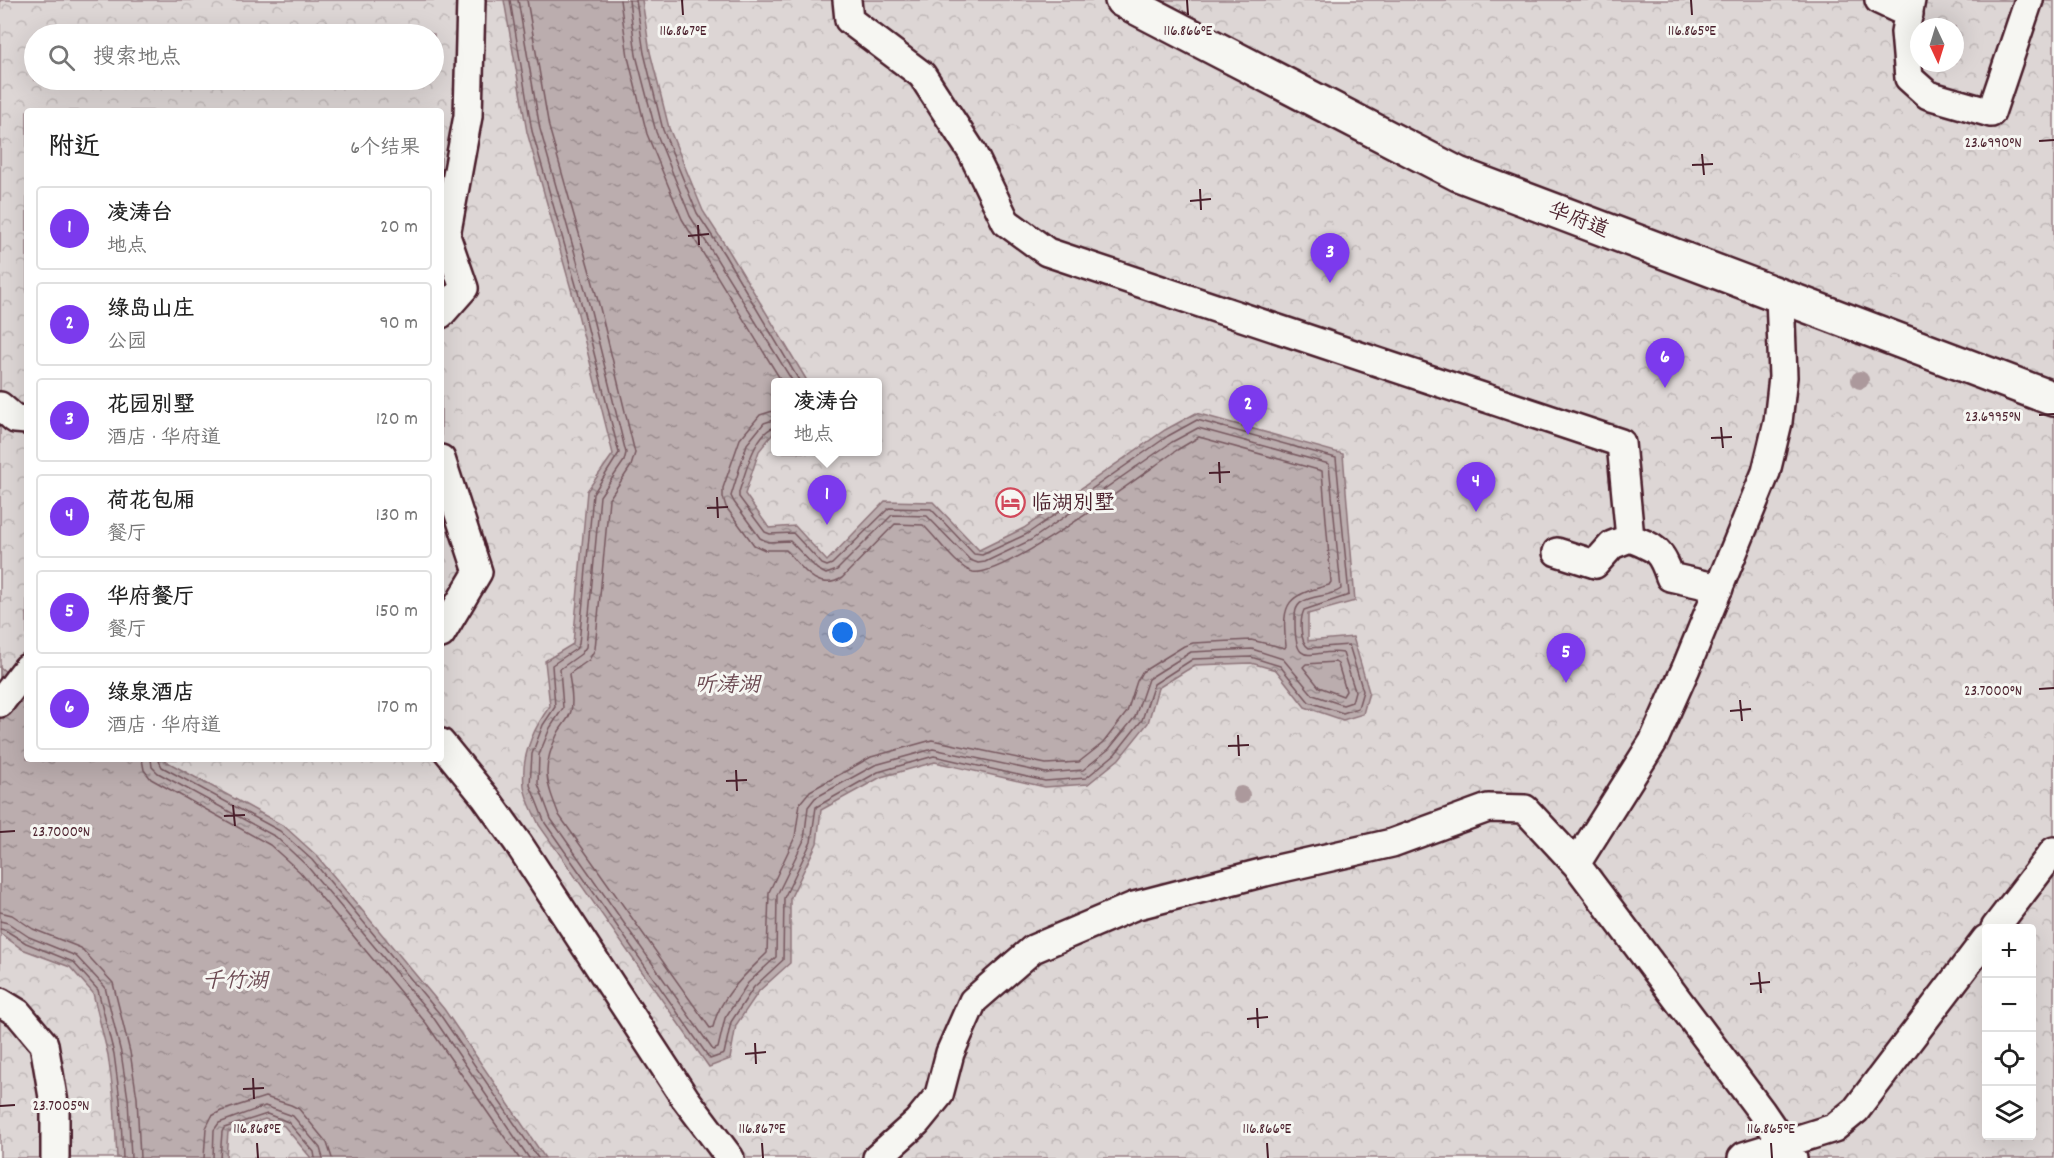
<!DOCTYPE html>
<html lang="zh">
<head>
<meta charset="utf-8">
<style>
  body { margin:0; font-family:Dekko,"LXGW WenKai TC",sans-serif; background:#f2f2f2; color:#222 }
  .controls { position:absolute; right:18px; bottom:18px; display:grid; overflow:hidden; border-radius:6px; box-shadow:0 6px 24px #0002 }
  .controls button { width:54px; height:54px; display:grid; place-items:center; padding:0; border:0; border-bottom:2px solid #e0e0e0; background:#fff; color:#222; font:30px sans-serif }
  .compass { position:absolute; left:1910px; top:18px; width:54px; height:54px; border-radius:50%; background:#fff; box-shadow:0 6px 24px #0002; rotate:176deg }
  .you { position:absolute; left:843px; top:633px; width:21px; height:21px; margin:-15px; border:4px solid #fff; border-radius:50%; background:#1a73e8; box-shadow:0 0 0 9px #1a73e833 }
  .badge { display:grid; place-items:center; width:39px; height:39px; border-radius:50%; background:#7c3aed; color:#fff; font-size:20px; font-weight:700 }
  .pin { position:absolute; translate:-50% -50px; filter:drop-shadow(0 2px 3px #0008) }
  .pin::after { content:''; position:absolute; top:32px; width:21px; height:18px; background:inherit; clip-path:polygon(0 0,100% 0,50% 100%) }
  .popup { position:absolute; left:771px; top:378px; width:111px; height:78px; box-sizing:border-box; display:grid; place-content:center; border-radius:6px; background:#fff; filter:drop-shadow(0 2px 4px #0005); font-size:20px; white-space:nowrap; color:#767676 }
  .popup b { font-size:22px; color:#222 }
  .popup::after { content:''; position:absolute; left:50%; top:100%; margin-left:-12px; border:12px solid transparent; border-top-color:#fff }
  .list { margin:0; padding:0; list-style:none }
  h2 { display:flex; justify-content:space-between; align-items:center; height:78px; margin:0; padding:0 24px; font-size:26px }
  h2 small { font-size:20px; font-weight:400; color:#767676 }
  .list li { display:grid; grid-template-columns:39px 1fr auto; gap:18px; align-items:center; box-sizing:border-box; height:84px; margin:0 12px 12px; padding:0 12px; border:2px solid #e0e0e0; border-radius:6px }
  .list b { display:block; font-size:22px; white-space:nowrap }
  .list p { margin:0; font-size:20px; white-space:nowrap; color:#767676 }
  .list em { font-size:20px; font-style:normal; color:#767676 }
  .icon { flex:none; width:33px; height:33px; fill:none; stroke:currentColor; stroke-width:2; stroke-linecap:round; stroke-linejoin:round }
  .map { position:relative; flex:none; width:2054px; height:1158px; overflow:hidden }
  .search { position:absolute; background:#fff; box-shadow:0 6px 24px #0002; left:24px; top:24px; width:420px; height:66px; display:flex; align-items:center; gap:15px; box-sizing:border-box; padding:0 21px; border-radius:33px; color:#767676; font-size:22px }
  .panel { position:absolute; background:#fff; box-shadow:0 6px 24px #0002; left:24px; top:108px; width:420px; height:654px; border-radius:6px }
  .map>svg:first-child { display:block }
  .park { fill:url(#park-crowns); stroke:#947a80; stroke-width:1.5; fill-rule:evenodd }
  .water { fill:url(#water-ripples); stroke:#8e747a; stroke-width:1.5 }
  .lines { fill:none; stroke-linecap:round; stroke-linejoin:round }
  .shore { stroke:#77585f; stroke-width:1.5 }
  .minor-casing { stroke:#4a1f2b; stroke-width:32 }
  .tertiary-casing { stroke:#4a1f2b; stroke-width:38 }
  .minor { stroke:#f6f6f2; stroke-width:27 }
  .tertiary { stroke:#f6f6f2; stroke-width:33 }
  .tree { fill:#ac999c }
  .ticks { fill:none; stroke:#4a1f2b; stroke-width:2 }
  .labels { text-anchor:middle; stroke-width:6; stroke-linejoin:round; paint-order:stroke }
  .street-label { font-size:21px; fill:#4a1f2b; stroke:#f6f6f2 }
  .poi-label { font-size:21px; fill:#4a1f2b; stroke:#f6f6f2; text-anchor:start }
  .water-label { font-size:22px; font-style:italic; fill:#6c4a52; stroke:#f6f6f2 }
  .ticks-label { font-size:15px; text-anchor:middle; fill:#4a1f2b; stroke:#f6f6f2; stroke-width:6; stroke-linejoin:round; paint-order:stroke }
</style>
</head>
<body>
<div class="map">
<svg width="2054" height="1158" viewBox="0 0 2054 1158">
  <defs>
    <pattern id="park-crowns" width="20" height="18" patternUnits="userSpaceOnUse" patternTransform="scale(1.5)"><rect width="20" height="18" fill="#ddd6d5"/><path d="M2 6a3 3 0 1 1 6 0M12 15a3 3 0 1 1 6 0" fill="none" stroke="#bfb7b7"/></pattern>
    <pattern id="water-ripples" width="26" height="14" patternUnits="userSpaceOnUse" patternTransform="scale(1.5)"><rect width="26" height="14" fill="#bbadae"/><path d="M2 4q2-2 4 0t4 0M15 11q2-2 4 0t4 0" fill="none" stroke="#9a8c8e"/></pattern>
  </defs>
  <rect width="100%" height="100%" fill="#f6f6f2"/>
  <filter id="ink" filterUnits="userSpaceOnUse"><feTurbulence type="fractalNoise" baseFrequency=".0167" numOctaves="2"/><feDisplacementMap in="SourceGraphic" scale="12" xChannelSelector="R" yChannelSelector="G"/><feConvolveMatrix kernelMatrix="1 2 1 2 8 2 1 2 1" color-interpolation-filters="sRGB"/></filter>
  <g filter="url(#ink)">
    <path class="park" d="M0,0h2054v1158h-2054zM1919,27h36v36h-36zM34,34h400v46h-400zM27,111h414v648h-414zM776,382h102v70h-102zM1986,928h46v208h-46z"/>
    <path class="water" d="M504,0h138l8,52 19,76 34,83 26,40 77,128v3h-30v48l-17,21 -14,43 24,34 26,-2 32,35 58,-60 48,1 46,48 45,-22 141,-98 31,-17 147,41 12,147 -47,13v27l45,-4 16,55 -6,22 -20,6 -38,-13 -29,-37 -25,-7 -56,2 -37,23 -10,35 -29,36 -31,25 -43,3 -110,-25 -54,15 -60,33 -4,33 -27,56v64l-31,28 -23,34 -6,34 -21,8 -170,-242c-5,-12 -14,-27 -15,-39 -3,-30 9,-57 26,-80l-5,-45 28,-17 14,-153 26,-37 -35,-140 -51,-182z
      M0,667l27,23v69h135l122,67 33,30 127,153 101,149h-234l-27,-32 -19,-7 -37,13 -2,26h-109l-3,-58 -6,-45 -15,-62 -23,-26 -48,-18 -22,-16z"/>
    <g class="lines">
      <path class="shore" d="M510,0l22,131 52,182 35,140 -26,41 -14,150 -3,5 -24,16 3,42 -12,18 -11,29 -2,31 15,38 165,236 14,-5 7,-32 23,-35 29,-27 1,-62 27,-56 5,-35 62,-35 56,-16 111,25 41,-3 29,-24 27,-34 12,-36 39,-25 58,-2 29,9 29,36 34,11 15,-5 5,-17 -14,-46 -40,3c-10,-6 -9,-29 -5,-38l45,-15 -13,-137 -139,-38 -29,16 -141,98 -45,21 -8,-1 -43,-45 -42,-1 -57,56 -5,2 -5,-2 -29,-31 -23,1 -5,-2 -26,-35v-5c6,-17 16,-62 37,-65
        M518,0l22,129 51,182 35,142 -2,8 -24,35 -14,151 -5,7 -21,15 3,39 -13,20 -11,27 -1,29 13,35 162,231 5,-2 7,-30 23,-35 28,-26 1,-62 27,-55 4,-33 7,-9 60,-33 58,-16 113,24 37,-3 26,-21 26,-32 13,-38 43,-27 61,-3 31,10 30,36 30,10 9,-3 3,-11 -12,-38c-30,-5 -48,19 -48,-30 0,-7 -1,-16 7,-21 11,-7 28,-5 39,-13l-12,-125 -131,-36 -26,14 -141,98 -46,22 -7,1 -8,-3 -43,-44 -35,-1 -55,55 -11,4 -9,-5 -27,-28 -22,1 -8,-4 -26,-36 -3,-6 16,-52 17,-21 12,-4
        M527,0l22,127 51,181 35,145 -4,13 -22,33 -14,150 -6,11 -20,14c1,11 5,25 2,37 -2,9 -10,15 -14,24 -16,34 -11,47 2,80l151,213 3,-1c7,-31 33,-53 54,-74l2,-61 26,-55 5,-34 10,-12 61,-34 61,-17 114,24 33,-2 24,-19 24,-31 10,-31 5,-9 42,-26 9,-3 58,-3 34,8 1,-2c-5,-46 2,-50 43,-61l2,-3 -9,-111 -123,-34 -22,13c-32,22 -173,129 -204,122 -16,-4 -37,-35 -50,-47l-28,-1 -53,54c-25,15 -41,-12 -56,-28h-21l-11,-5 -28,-38 -3,-10v-9l17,-49 20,-24 16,-5
        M620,0l8,57 19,77 35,85 100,163
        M629,0l7,55 20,77 34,84 103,166
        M636,0l8,53 19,77 34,83 27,41 76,128
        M1335,662l3,2 8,27 -3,5 -24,-9 -16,-20 3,-3z
        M142,759l2,11 7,9 119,66 30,27 126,151 93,135
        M151,759l1,8 6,6 118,64 31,29 126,151 96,141
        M158,759l4,8 118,64 32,29 127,153 99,145
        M0,912l12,3 21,14 48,19 32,35 17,69 7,46 3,60
        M0,921l8,2 21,14 47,19 29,31 16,66 7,46 3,59
        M0,929l5,1 21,13 47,19 25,28 16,64 6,46 3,58
        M204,1158l2,-30 6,-12 9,-5 44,-14 26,8 8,4 28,34 5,15
        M213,1158l1,-28 5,-7 46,-17 28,10 27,32 3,10
        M220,1158l2,-26 2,-4 43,-14 21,8 26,30 1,6"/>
      <defs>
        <path id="minor" d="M847,0l2,20 73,55 50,77 34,70 41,30 574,191 9,95
          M1879,0l30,14
          M1911,0l-6,32 4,46 19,17 63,18 38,-113
          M441,314l23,-26 -18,-52 22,-120 3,-116
          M0,406l15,13 12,1
          M441,459l37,113 -37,62
          M1557,552l38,12 17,-19 18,-7c26,10 31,12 40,39l49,11
          M0,703l27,-35
          M441,743l44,54 33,46 167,255 45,60
          M1576,864l77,-122 33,-74 80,-196 12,-50 5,-45 -3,-82
          M1995,928l59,-77
          M0,1002l18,11 26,31 11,65v49
          M877,1158l40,-36 22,-27 11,-42 23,-52 60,-52 101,-43 131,-34 127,-29 96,-35 37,1 51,55 185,247 32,47
          M1742,1158l2,-2 90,-28 22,-18 130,-171"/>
        <path id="tertiary" d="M1122,0l336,174 596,225"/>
      </defs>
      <use href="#minor" class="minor-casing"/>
      <use href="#tertiary" class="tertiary-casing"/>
      <use href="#minor" class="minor"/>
      <use href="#tertiary" class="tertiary"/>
    </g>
    <g class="tree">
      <circle cx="1860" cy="380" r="9"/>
      <circle cx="1241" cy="795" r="9"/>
    </g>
  </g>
  <path class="ticks" d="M682,0l1,15M1187,0l1,15M1691,0l1,15M2039,141l15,-1M1702,154l2,21M1692,165l21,-1M1200,189l1,21M1190,201l21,-2M698,225l1,20M688,236l21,-2M2039,415l15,-1M1721,427l2,21M1711,438l21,-1M1219,462l1,21M1209,473l21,-1M717,497l1,21M707,508l21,-1M2039,689l15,-1M1740,700l2,21M1730,711l21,-2M1238,735l1,21M1228,746l21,-1M736,770l1,21M726,781l21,-1M233,805l2,21M224,816l21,-1M0,832l15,-1M1759,972l2,21M1750,984l20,-2M1257,1008l1,20M1247,1019l21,-2M755,1043l1,21M745,1054l21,-2M253,1078l1,21M243,1089l21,-1M0,1106l15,-1M257,1143l1,15M762,1143l1,15M1267,1143l1,15M1771,1143l1,15"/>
  <defs>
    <symbol id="hotel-ring" viewBox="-11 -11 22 22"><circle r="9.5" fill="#f6f6f2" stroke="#d1495b" stroke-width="1.5"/><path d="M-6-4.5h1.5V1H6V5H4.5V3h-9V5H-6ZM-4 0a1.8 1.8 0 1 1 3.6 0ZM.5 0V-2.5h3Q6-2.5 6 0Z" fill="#d1495b"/></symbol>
  </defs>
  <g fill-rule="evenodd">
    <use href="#hotel-ring" x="994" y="486" width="33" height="33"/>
  </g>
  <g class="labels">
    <g class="street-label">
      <text transform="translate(1579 219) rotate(21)" y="7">华府道</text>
    </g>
    <g class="poi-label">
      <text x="1031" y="509">临湖别墅</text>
    </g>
    <g class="water-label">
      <text x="727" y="691">听涛湖</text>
      <text x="235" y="987">千竹湖</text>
    </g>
  </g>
  <g class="ticks-label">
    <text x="683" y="35">116.867°E</text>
    <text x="1188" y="35">116.866°E</text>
    <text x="1692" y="35">116.865°E</text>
    <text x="1993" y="147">23.6990°N</text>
    <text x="1993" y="421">23.6995°N</text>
    <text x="1993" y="695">23.7000°N</text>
    <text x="61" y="836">23.7000°N</text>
    <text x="61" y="1110">23.7005°N</text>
    <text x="257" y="1133">116.868°E</text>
    <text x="762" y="1133">116.867°E</text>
    <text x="1267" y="1133">116.866°E</text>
    <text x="1771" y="1133">116.865°E</text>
  </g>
</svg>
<div class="controls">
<button>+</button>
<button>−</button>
<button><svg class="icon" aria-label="locate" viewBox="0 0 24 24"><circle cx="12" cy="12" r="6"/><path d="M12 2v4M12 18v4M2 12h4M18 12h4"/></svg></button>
<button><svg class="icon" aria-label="layers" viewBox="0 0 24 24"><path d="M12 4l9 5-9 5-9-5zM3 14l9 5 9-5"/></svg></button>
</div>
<svg class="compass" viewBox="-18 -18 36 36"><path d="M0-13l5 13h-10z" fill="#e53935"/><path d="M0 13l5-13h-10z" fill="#767676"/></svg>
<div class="you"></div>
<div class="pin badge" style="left:827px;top:525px">1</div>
<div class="popup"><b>凌涛台</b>地点</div>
<div class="pin badge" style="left:1248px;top:435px">2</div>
<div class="pin badge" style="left:1330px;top:283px">3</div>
<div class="pin badge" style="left:1476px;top:512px">4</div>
<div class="pin badge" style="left:1566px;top:683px">5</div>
<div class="pin badge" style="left:1665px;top:388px">6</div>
<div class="search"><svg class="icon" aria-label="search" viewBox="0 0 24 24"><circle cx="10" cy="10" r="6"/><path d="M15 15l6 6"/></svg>搜索地点</div>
<section class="panel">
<h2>附近<small>6个结果</small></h2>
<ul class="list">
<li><span class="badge">1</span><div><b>凌涛台</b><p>地点</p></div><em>20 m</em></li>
<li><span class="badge">2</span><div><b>绿岛山庄</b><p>公园</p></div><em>90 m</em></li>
<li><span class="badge">3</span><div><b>花园别墅</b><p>酒店 · 华府道</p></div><em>120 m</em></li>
<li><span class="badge">4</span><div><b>荷花包厢</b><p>餐厅</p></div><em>130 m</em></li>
<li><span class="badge">5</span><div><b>华府餐厅</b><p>餐厅</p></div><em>150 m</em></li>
<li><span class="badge">6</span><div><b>绿泉酒店</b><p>酒店 · 华府道</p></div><em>170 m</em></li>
</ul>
</section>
</div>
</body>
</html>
